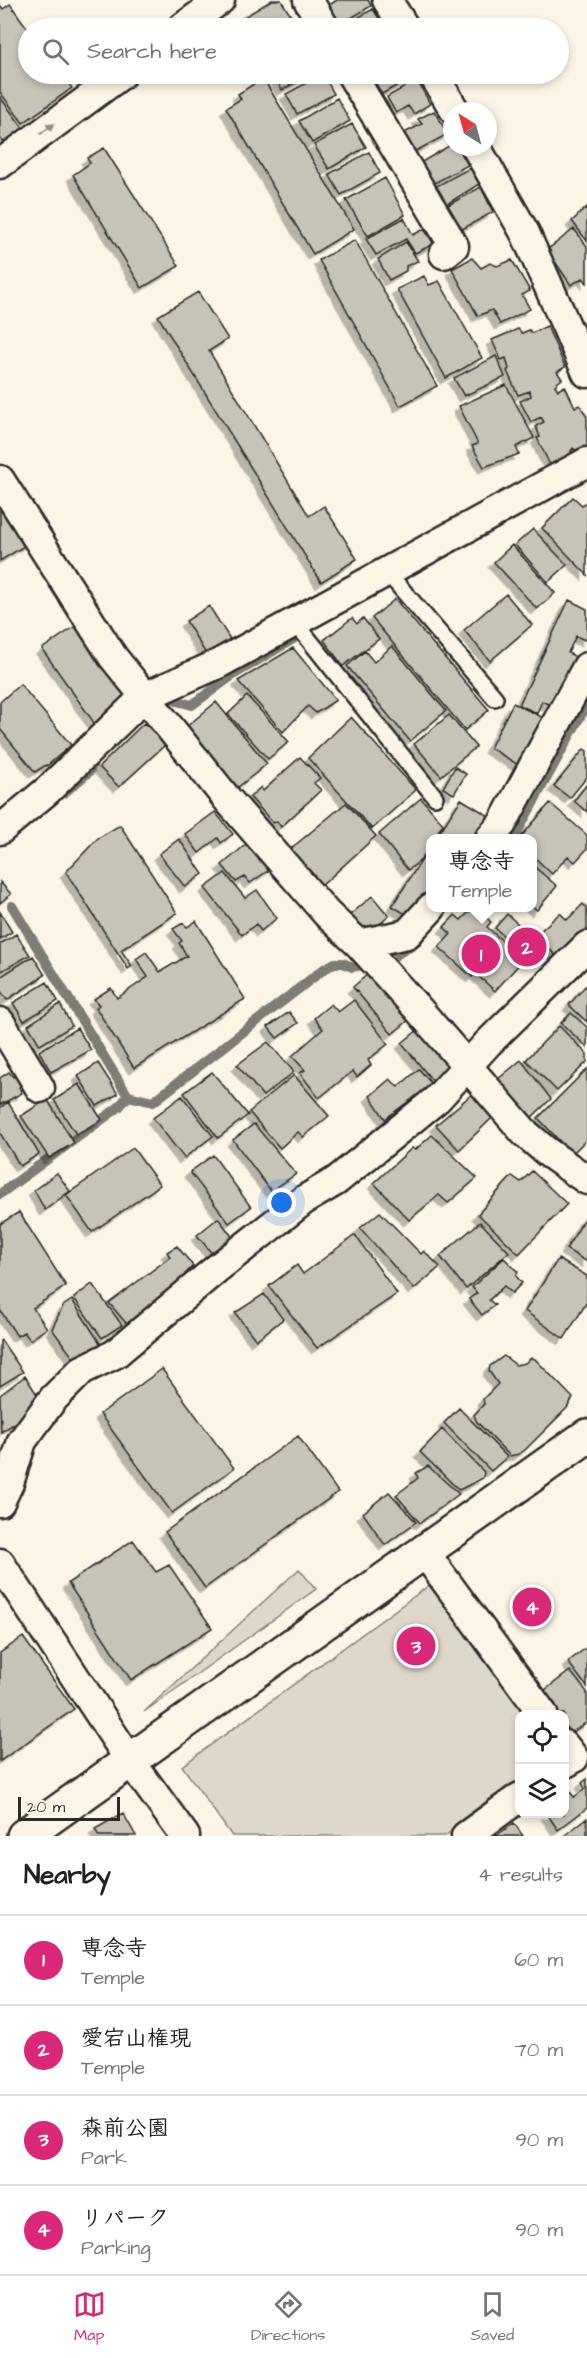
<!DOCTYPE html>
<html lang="en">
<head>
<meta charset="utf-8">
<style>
  body { margin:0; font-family:"Architects Daughter","Klee One",sans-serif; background:#f2f2f2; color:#202124 }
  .controls { position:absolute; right:18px; bottom:18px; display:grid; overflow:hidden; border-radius:12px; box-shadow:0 3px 9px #0003 }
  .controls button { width:54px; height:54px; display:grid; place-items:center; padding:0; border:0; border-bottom:2px solid #e0e0e0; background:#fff; color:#202124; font:30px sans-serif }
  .compass { position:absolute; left:443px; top:102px; width:54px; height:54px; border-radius:50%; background:#fff; box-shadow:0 3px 9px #0003; rotate:324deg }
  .scale { position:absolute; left:18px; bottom:15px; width:102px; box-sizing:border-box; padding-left:6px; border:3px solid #2b2b2b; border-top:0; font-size:16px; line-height:21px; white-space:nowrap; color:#2b2b2b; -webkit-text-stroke:4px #fcf5e5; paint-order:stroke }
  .you { position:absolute; left:282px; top:1203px; width:21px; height:21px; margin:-15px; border:4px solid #fff; border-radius:50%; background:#1a73e8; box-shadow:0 0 0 9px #1a73e833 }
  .badge { display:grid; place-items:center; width:39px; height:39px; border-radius:50%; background:#db2777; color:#fff; font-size:20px; font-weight:700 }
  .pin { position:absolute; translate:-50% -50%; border:3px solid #fff; box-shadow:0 2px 6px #0006 }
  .popup { position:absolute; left:426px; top:834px; width:111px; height:78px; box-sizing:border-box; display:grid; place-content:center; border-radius:12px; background:#fff; filter:drop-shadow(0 2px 4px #0005); font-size:20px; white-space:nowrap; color:#757577 }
  .popup b { font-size:22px; color:#202124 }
  .popup::after { content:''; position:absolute; left:50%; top:100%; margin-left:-12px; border:12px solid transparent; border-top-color:#fff }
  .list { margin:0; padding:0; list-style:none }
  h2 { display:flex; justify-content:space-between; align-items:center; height:78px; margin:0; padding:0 24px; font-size:26px }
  h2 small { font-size:20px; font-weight:400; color:#757577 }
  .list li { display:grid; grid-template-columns:39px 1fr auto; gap:18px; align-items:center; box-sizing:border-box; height:90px; padding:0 24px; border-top:2px solid #e0e0e0 }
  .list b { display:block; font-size:22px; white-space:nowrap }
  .list p { margin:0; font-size:20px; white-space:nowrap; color:#757577 }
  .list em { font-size:20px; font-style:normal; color:#757577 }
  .icon { flex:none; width:33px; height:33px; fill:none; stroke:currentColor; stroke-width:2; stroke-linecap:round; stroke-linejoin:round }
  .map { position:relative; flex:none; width:587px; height:1836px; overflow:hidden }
  .search { position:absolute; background:#fff; box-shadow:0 3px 9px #0003; left:18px; right:18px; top:18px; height:66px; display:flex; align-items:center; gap:15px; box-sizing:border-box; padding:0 21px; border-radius:33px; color:#757577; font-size:22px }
  .sheet { height:438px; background:#fff }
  nav { display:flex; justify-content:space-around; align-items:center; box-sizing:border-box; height:84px; border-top:2px solid #e0e0e0; background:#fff; font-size:16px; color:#757577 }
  nav a { display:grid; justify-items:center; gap:3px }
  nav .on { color:#db2777 }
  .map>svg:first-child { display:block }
  .green { fill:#ded8ca; stroke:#84827a; stroke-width:1.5 }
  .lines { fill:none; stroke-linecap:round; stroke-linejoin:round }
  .stream { stroke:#7d7b74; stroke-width:10 }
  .building { fill:#c8c3b7; stroke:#2b2b2b; stroke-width:1.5; filter:url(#shadow) }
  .lane-casing { stroke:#2b2b2b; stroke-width:20 }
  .street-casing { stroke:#2b2b2b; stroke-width:33 }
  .secondary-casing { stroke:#2b2b2b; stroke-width:38 }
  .lane { stroke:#fcf5e5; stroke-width:15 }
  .street { stroke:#fcf5e5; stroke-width:28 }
  .secondary { stroke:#fcf5e5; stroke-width:33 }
  .oneway { fill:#949088 }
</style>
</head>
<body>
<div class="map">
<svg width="587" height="1836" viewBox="0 0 587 1836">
  <defs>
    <filter id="shadow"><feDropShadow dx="-5.5" dy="5.5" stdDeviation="0" flood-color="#0004"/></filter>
  </defs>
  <rect width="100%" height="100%" fill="#fcf5e5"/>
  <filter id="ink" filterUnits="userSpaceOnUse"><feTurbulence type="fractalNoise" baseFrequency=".0167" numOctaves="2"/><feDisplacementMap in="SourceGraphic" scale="12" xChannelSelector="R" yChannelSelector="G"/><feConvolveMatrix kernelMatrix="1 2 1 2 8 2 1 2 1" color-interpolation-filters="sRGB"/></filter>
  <g filter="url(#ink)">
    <path class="green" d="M299,1569l17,20 -172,123z
      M439,1578l96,136h-15l-1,68 -74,54h-213l-50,-70z"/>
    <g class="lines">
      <path class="stream" d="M161,701l5,-3 26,7 41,-30 67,-40
        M64,793l25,-21 6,-13
        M514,838l73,-134
        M128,1096l25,6 171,-133 11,-6h8l9,4 36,-7 30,-19
        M0,1194l119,-87 9,-11 -116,-190"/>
    </g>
    <path class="building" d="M272,0h9l10,16 -23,12h-21l-6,-9z
      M337,0h31l3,6 -33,20 -12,-19z
      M10,4l18,25v45h33l11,14 -49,35 -23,-31v-87l3,4z
      M373,9l12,19h-45z
      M273,74h38l-29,16z
      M323,74l11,20 -37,20 -11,-20z
      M370,74h42l2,2 -32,18z
      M263,78l91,151 -41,25 -87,-146 15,-9 -3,-5z
      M417,80l13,24 -16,10 -6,-8 -12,7 -9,-16z
      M0,97l23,31 -8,6 2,3 -12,8 -5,-7z
      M337,98l13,23 -38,22 -13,-22z
      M434,111l14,23 -38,20 -7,-10 3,-12 16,-8 -4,-5z
      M352,124l14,23 -37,22 -15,-24z
      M452,144v3h6l10,18 -41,22 -12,-21z
      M104,148l75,118 -37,22 -69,-113 17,-12 -3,-5z
      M369,152l11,21 -39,22 -12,-21z
      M470,168l9,16 -32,20 -5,-6 -4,3 -7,-12z
      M385,178l20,37 -37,21 -22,-36z
      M481,187l12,25 -36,20 -16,-23z
      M587,207v34l-15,-20z
      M404,218l9,17 11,-6 10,15 -19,9 -9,-14 -30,16 -10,-16z
      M574,229l13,17v37l-4,-5 -12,7 -24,-35z
      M355,240l82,146 -37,20 -81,-146z
      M406,242l12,19 -12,5v5l-17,9 -11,-21z
      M472,258l9,10 9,-5 7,3 15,-6 18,31 -8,4 8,14 -30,15 -8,-14 -14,6 -26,-47z
      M424,276l5,9 10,-4 43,77 -36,20 -49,-89z
      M198,292l30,47 -19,12 100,165 15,-10 33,53 -36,23 -163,-266z
      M547,326l18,41 -8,5 5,7 -7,6 3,5 7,-4 10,21 5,-2 7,12v34l-6,3 -8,-6 -2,3 3,4 -23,12 -14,-29 3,-1 -4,-11 8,-4 -3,-5 -10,5 -11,-21 11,-5 -1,-5 -12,4 -11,-24 2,-2 -3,-11 -5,2 -9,-20 26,-11 4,4 7,-3 3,3z
      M496,356l9,21 -41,19 -10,-18z
      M506,385l28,53 -18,9 3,7 -35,13 -12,-21 6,-2 -19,-38z
      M573,497l9,8 5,-4v74l-45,-47z
      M0,500l29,43 -29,18z
      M533,529l34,36 -19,17 -33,-37z
      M512,545l43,48 -18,16 -43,-47z
      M506,594l26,31 -42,36 -26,-31z
      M395,599l94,111 -24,20 -93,-112z
      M569,600l18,9v32l-11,-5 -8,17 16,8 -24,49 -18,-9 -5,12 -18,-8z
      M209,606l21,33 -24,15 -20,-33z
      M352,618l5,6 6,-6 16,21 -36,27 -19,-26z
      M83,621l53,77 -39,29 -55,-78z
      M392,646l54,65 -36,30 -63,-75 18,-15 9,11z
      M293,648l43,52 -20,13 -8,-7 -25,26 -45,-51z
      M20,684l51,61 -24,21 -1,-1 -11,7 -35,-43v-27z
      M247,696l42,46 -21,17 -40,-45z
      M216,702l51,62 -30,24 -52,-60z
      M513,703l35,17 -26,47 -32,-19z
      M449,715l27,32 -35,29 -27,-32z
      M351,717l65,73 -44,39 -64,-71z
      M144,723l22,21 -47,43 -20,-20z
      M584,749l3,2v26l-17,21 -16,-12z
      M300,757l20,21 -6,5 7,7 -40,37 -4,-6 -4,2 -23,-26 11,-10 2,4z
      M455,767l11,7 -12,20 -11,-6z
      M587,784v28l-13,-11z
      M421,798l22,26 -9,14h-4v8l-9,14 -13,10 -29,-36z
      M461,799l33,20 -15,19h-43z
      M346,803l30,33 -55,50 -33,-35z
      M550,803l37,32v14l-12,13 -7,-6 -16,18 -20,-19v-17h-12z
      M215,812l18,22 -12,9 -3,-5 -19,15 -14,-19z
      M120,825l57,88 -56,37 11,16 -4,3 -62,-97 32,-34z
      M179,839l24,35 -18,13 -26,-33z
      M251,840l21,28 -22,15 -5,-6 -9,5 -14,-17z
      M430,847v55l-14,18 -24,-14z
      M532,865l25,21 -20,24 -5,-4z
      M225,873l20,25 12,-8 20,28 -16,13 -5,-7 -14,11 -37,-47z
      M0,882l11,12 -11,9z
      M372,896l17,20 -23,20 -17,-20z
      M583,904l4,4v29l-28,22 -23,-24 24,-22 7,7z
      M473,908h3l15,14 -4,5 36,33 -28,31 -20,-18 -3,4 -33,-30 12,-13 -7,-7 11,-12 6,5z
      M0,912l12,20 -12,7z
      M507,914l20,18 -12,14 -20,-18z
      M196,921l49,78 -111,69 -38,-60 3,-3 -5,-6 17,-11 6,10 31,-21 -12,-18 10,-7 14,20 27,-16 -8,-13 3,-2 -9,-12 10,-6 4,4z
      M16,934l14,21 -30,17v-28z
      M33,956l12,19 -38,25 -7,-10v-13z
      M369,973l40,47 -17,14 -39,-47z
      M47,982l11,19 -34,20 -11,-18z
      M585,986l2,2v34l-18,-17z
      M354,1000l34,44 -20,16 3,5 -14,12 -4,-6 -34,27 -19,-25 5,-3 -13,-14 31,-27 -9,-11 17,-14 7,8z
      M60,1004l12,22 -32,19 -12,-20z
      M289,1012l9,11 -21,15 -9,-11z
      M571,1013l16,14v20l-26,-24z
      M559,1026l28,28v8l-30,29 -31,-31z
      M77,1028l14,22 -40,22 -12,-21z
      M419,1029l34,41 -18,14 -33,-41z
      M268,1042l26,30 -31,24 -26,-31z
      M521,1060l30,39 -20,19 -34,-38z
      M98,1063l20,31 -21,12 -19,-30z
      M419,1069l15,18 -22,18 -3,-4 -24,18 -15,-23 20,-17 8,8z
      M587,1069v70l-15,15 -34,-36z
      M9,1072l4,5 4,-3 7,10 -5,3 3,6 -22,12v-27z
      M212,1072l36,43 -30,23 -34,-45z
      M294,1075l35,41 -26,21 -5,-5 -18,16 -31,-36z
      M79,1084l23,36 -26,14 -22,-34z
      M472,1094l21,23 -34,33 -23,-25z
      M182,1096l31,40 -29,22 -31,-40z
      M47,1099l27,44 -25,15 -28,-42z
      M8,1102l31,52 -19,12 -20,-33v-25z
      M254,1124l42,50 -25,17 -38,-51z
      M432,1135l45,43 -29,25 -9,-8 -30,25 -35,-37 38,-35 3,2z
      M133,1148l27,37 -68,47 -26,-37z
      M213,1155l38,52 -22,16 -39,-51z
      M532,1171l35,33 -48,50 -41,-40 34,-38 9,6z
      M57,1173l13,18 -25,19 -11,-20z
      M19,1212l47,74 -33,22 14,20 -17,12 -6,-8 -7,4 -17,-26v-86z
      M380,1212l41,42 3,-3 16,16 -26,22 -54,-61z
      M587,1215v47l-21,-13z
      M218,1218l16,21 -20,17 -17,-21z
      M480,1222l29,30 -43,37 -26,-33z
      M355,1235l42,59 -80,54 -48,-62 28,-21 6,9z
      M177,1246l16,20 -8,8 5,8 -59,47 -22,-26 61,-46 -3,-5z
      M504,1258l14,14 -2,4 6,7 -10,10 -8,-7 -15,14 6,5 -13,10 -13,-16 8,-6 -5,-6z
      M558,1259l29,17v26l-23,37 -39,-28z
      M92,1284l30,41 -20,13 -28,-40z
      M264,1294l19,25 -27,21 -21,-27z
      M72,1300l30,46 -25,17 -25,-34 11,-23z
      M1,1340l22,32 -23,14v-45z
      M504,1356l12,9 9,-2 6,-5 4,1 38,39 -6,10 -42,42 -6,4 -9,2 -33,-34 -3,-7 10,-11 -1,-5 15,-15 -9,-13 1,-5z
      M162,1369l72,99 -62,45 -72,-99z
      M25,1376l19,29 -43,27 -1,-37z
      M459,1408l48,49 -16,14 -47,-48z
      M442,1429l42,43 -1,6 -24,12 -39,-38z
      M298,1436l40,56 -133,96 -40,-56z
      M428,1466l31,28 -39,29 -24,-28 22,-17 -2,-5z
      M389,1492l27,30 -31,23 -22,-32z
      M133,1540l23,32 13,-7 43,63 -81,52 -63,-97z
      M23,1637l51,72 -74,52v-108z
      M587,1647v40l-19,-25z
      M570,1671l17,21v30l-16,11 -7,-8v-11h-7l-16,-21z
      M587,1779v29l-29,22 -11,-16h17v-24l3,-2 7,9 11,-8 -3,-6z
      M123,1813l13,23h-37l-4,-7z
      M587,1818v18h-22v-1z
      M514,1823l9,13h-27z"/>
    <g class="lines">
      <defs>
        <path id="lane" d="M387,572l108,126
          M294,621l141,176"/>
        <path id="street" d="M308,0l17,28
          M387,0l18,28
          M182,28l38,-28
          M351,74l103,172 -10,8
          M433,74l22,37
          M476,147l49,86 62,140
          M0,164l122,-90
          M0,480l113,177 115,143 99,114 32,30 60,66 106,123 22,19 40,28
          M0,830l48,-40 96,-93 74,-33 369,-202
          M490,838l12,-14 85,-157
          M359,944l48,-10 24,-26
          M0,1022l40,66
          M0,1502l9,-19 13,-42 31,-42 29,-29 33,-16 100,-84 89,-70 32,-19 101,-82 51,-56 99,-97
          M425,1553l118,161
          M0,1563l131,199 54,74
          M564,1745l10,13 -10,6
          M466,1836l54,-39"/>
        <path id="secondary" d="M24,1836l563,-400"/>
      </defs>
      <use href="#lane" class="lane-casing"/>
      <use href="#street" class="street-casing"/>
      <use href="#secondary" class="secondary-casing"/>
      <use href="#lane" class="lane"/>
      <use href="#street" class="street"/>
      <use href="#secondary" class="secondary"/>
    </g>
    <defs><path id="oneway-solid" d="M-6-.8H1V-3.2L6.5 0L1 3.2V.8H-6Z" transform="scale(1.5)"/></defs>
    <use class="oneway" href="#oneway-solid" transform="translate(47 129) rotate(-37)"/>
  </g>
</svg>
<div class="controls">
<button><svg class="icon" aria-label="locate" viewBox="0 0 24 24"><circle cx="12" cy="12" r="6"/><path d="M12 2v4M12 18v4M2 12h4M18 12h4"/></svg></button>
<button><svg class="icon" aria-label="layers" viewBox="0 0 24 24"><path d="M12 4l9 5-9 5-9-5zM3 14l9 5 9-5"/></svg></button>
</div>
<svg class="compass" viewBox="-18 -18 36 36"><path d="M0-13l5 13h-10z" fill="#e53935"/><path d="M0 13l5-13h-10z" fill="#757577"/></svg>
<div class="scale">20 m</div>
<div class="you"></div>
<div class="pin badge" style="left:481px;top:954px">1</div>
<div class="popup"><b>専念寺</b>Temple</div>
<div class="pin badge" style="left:527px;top:947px">2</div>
<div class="pin badge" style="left:416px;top:1646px">3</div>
<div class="pin badge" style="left:532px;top:1607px">4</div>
<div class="search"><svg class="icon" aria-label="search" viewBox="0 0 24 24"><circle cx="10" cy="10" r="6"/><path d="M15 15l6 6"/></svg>Search here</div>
</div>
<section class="sheet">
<h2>Nearby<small>4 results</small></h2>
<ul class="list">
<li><span class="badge">1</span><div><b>専念寺</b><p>Temple</p></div><em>60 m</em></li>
<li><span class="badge">2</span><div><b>愛宕山権現</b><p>Temple</p></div><em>70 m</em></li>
<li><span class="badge">3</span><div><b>森前公園</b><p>Park</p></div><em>90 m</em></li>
<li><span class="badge">4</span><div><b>リパーク</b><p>Parking</p></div><em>90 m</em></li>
</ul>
</section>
<nav>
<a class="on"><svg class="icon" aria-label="map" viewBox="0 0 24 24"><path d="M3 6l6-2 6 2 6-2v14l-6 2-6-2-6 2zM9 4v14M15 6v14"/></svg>Map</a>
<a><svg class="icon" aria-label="directions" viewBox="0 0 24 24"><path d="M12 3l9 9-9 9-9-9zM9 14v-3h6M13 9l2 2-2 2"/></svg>Directions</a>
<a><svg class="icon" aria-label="saved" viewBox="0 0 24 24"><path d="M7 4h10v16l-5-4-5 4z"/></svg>Saved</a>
</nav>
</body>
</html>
